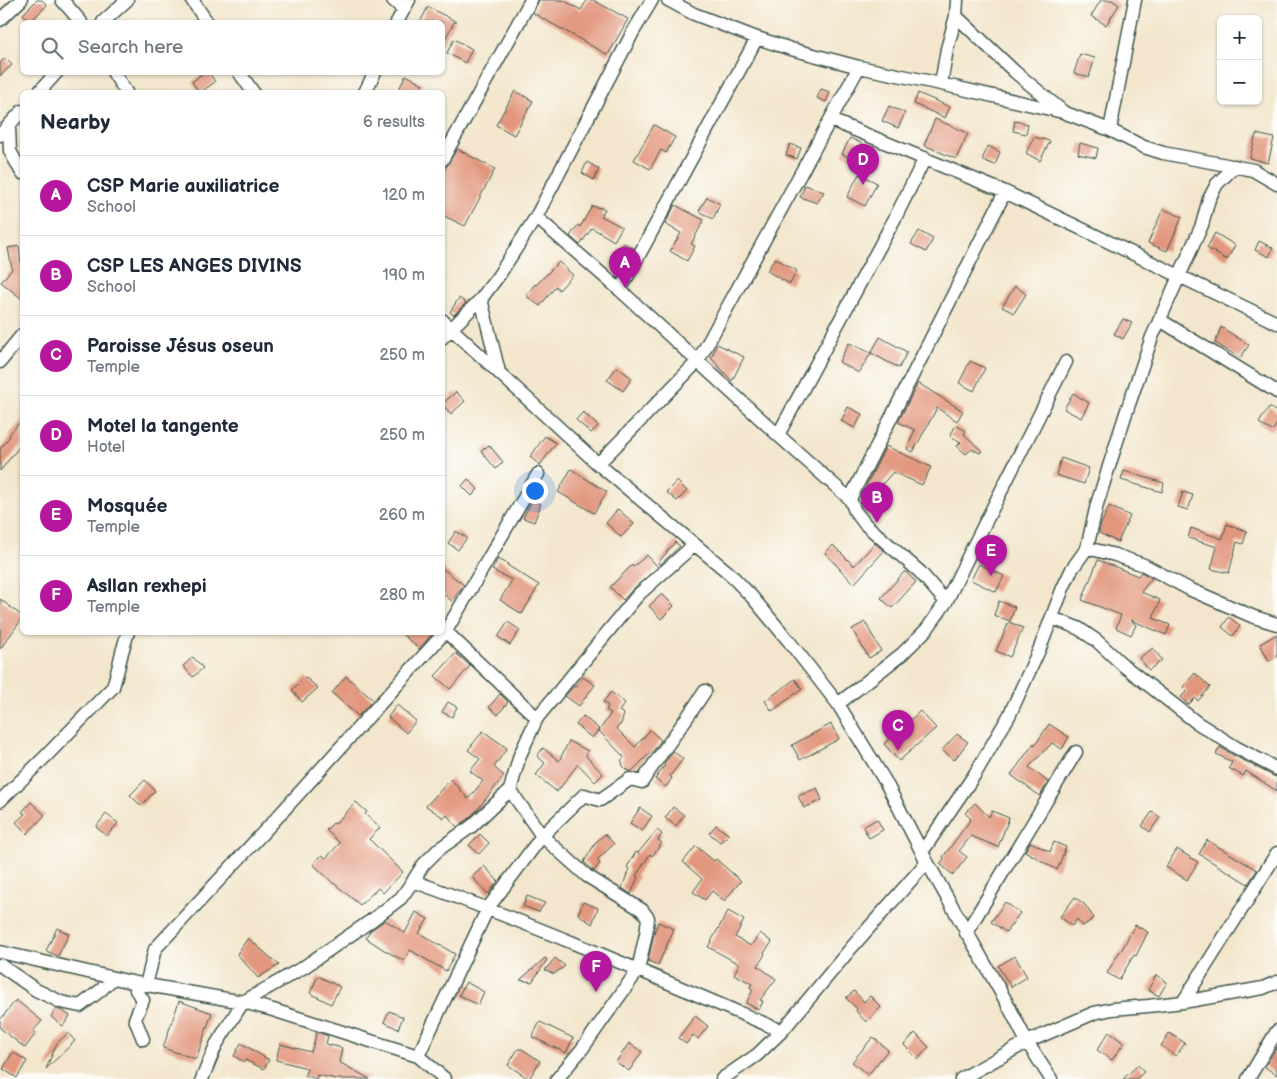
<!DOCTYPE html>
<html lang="en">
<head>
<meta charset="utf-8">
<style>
  body { margin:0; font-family:"Balsamiq Sans",sans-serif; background:#f6f6f7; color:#1f2937 }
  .controls { position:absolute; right:15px; top:15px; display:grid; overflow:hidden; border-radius:8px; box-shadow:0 1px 4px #0004 }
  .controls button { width:45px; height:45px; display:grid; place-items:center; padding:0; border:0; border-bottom:1px solid #e0e1e3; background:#fff; color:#1f2937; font:25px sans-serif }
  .you { position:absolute; left:534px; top:490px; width:18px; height:18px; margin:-12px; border:4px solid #fff; border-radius:50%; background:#1a73e8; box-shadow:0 0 0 8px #1a73e833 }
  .badge { display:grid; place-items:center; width:32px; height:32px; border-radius:50%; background:#b5179e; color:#fff; font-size:16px; font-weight:700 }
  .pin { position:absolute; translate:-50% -41px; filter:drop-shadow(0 1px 2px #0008) }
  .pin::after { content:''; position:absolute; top:26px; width:18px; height:15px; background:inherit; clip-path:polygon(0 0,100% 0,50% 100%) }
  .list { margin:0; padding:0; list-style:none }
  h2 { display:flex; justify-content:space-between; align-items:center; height:65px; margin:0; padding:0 20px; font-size:21px }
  h2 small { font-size:16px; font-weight:400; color:#747a83 }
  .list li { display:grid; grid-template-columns:32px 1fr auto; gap:15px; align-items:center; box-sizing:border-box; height:80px; padding:0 20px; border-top:1px solid #e0e1e3 }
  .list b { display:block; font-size:19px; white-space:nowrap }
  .list p { margin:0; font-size:16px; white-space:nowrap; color:#747a83 }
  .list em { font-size:16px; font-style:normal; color:#747a83 }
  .icon { flex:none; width:28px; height:28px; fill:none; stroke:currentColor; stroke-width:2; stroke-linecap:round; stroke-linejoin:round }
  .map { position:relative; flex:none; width:1277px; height:1079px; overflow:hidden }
  .search { position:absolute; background:#fff; box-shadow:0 1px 4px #0004; left:20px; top:20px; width:425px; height:55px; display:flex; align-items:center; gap:12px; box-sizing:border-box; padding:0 18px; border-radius:8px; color:#747a83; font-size:19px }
  .panel { position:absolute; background:#fff; box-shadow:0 1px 4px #0004; left:20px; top:90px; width:425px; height:545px; border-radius:8px }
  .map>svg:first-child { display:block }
  .building { fill:#e2967e }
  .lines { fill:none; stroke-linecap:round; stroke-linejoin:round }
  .street-casing { stroke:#3f564b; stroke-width:15 }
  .street { stroke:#fff; stroke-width:12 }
</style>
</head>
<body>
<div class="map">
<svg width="1277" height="1079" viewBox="0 0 1277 1079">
  <rect width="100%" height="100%" fill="#fdfcf7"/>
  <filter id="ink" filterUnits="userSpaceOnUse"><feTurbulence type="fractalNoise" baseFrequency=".02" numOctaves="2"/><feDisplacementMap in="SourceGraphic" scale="10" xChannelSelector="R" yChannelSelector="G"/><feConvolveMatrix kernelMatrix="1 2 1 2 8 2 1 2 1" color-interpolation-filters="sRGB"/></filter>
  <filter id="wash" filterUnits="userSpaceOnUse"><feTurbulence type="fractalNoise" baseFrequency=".0096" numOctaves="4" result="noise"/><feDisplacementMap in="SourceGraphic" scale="20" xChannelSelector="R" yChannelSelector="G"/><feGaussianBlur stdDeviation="1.12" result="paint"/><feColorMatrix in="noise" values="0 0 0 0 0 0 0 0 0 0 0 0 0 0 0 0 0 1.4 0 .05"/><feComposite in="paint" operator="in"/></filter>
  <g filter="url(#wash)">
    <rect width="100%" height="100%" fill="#f3e6cc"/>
    <g id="blocks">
      <path class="building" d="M37,0h5l5,5 -17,17 -7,-8z
        M539,0h24l18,10 6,-10h6l35,19 -20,36 -75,-42z
        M1101,0h11l7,5 -13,20 -15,-9z
        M428,7l29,15h-3l-12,23v-23h-22z
        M454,39l18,10 -7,14 -18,-10z
        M1080,54l15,4 -6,19 -15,-4z
        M5,58l7,7 -12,11v-13z
        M204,72h5l6,10 -14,10h-2l-7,-10z
        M406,75l17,9 -5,8h-12l-7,-3z
        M821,89l9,3 -4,10 -9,-4z
        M515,91l18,10 -19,34 -18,-10z
        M918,93l32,14 -5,11 -31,-14z
        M889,106l16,7 -7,15 -16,-7z
        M935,119l33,14 -12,26 -32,-14z
        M1015,121l13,3 -2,10 -13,-3z
        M654,125l21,12 -9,16 -5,-3 -11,19 -16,-9z
        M1256,134l18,4 -6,25 -18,-5z
        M1034,137l16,4 -10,20 -14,-8z
        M850,138l19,9 -7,16 -20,-9z
        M1080,143l18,5 -2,10 -18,-4z
        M790,144l11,4 -4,11 -11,-4z
        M988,146l12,6 -5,13 -13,-5z
        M457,149l38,20 -30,57 -23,-11v-41z
        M587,162l12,7 -5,11 -12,-7z
        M859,174l18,9 -12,23 -18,-9z
        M805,185l19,7 -7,11 -17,-6z
        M707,197l13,7 -7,15 -14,-8z
        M675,205l29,15 -13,24 4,2 -8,15 -17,-10 11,-18 -16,-9z
        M592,206l13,3 -4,7 21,11 -8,14 -22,-13 -12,17 -10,-9 8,-11 2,2z
        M1163,209l19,8 -15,34 -19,-8z
        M919,231l14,8 -7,13 -15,-8z
        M1215,233l20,12 -8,15 -20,-12z
        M1259,241l14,7 -4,9 -14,-7z
        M624,243l10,5 -5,9 -9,-5z
        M19,246l3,25v28l-21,-17 11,-13 -4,-21z
        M775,258l22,13 -7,13 -23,-13z
        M559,262l14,13 -14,15 -3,-4 -16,20 -14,-10 9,-12 1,1z
        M1015,286l11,8 -12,19 -12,-6z
        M459,298l7,5 -12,12 -4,-3z
        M1123,319l9,4 -9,16 -9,-5z
        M1221,327l28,18 -9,13 -25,-15z
        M880,337l27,15 -8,16 -28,-15z
        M849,343l22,10 -12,20 -20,-11z
        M717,344l27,13 -12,24 -21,-23z
        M970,361l15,7 -11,23 -15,-8z
        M617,367l15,11 -9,13 -16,-11z
        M918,383l45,28 -6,10 -20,-13 -24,44 -6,-3 8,-19 -17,-8z
        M456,392l9,9 -14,13 -9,-10z
        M1073,393l16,10 -8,15 -17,-9z
        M848,407l14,7 -7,14 -14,-7z
        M1269,407l8,5v12l-5,7 -13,-8z
        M583,412l15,14 -7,7 -15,-13z
        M22,419v24l-22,28v-22l10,-13 -1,-1z
        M956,425l10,6 -2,3 18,17 -2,2 -8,-4 -6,5 -9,-8 4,-4 -11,-6z
        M545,436l11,7 -16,22 -10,-8z
        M489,445l14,17 -7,7 -15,-18z
        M886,446l45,21 -9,18 -29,-13 -17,19 -10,-5z
        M1061,458l28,10 -5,16 -28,-9z
        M571,469l36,23 -13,21 -36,-21z
        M1124,471l40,12 -2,9 -41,-12z
        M468,479l10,10 -6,7 -10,-10z
        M677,481l10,10 -10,10 -11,-9z
        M1183,492l10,3 -5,15 -10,-3z
        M532,501l9,3 -7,18 -11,-4z
        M1109,506l21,10 -12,26 -19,-9 2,-9z
        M618,509l16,15 -13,13 -15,-14z
        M1227,524l20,7 -4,13 -6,-2 -8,31 -18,-4 6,-22 -29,-9 3,-10 31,11z
        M456,531l11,7 -9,12 -10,-7z
        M675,542l5,4 -20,19 -2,-2z
        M875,543l9,8 -30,33 -29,-31 8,-8 21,21z
        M647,555l11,12 -25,22 -10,11 -13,-13 22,-22 1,2z
        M498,559l10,5 -1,1 32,20 -17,29 -22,-14 12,-20 -20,-10z
        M1098,560l40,16 3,-4 11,6 -11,14 19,8 -7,18 17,7 -4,10 -35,-15 5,5 -5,10 -15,-7 5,-13 -39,-15z
        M979,564l25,12 -8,16 -25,-12z
        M442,568l22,17 -12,16 -10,-8z
        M905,571l11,11 -24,26 -11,-10z
        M662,594l12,12 -13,13 -12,-13z
        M0,599l22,17v3l-22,30z
        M999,601l16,6 -5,14 -16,-6z
        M1229,617l11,9 -7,10 -11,-9z
        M508,622l12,8 -10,15 -12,-8z
        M865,622l16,29 -12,7 -17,-29z
        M1009,622l14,6 -13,29 -14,-6z
        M400,632h34l-15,17z
        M1277,634v23l-8,4 -9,-17z
        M1153,648l9,12 -13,10 -10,-12z
        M456,653l14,13 -20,23 -15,-13z
        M193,657l10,11 -10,9 -10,-11z
        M1195,673l15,14 -12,14 -3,-3 -7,7 -7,-8 6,-6 -4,-4z
        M346,676l27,24 -15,16 -26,-23z
        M305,677l13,11 -16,14 -10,-12z
        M583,677l12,8 -16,21 -14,-10 9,-10 1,1z
        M795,679l7,10 -30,22 -7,-10z
        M611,692l14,11 -6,8 5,3 -3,10 -2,1h1l-4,3 19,19 15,-17 11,10 -9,13 -1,-1 -19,19h-4l-6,-6 1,-2 -2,-2 3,-4 -25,-26 12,-18 -5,-3 2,-4 -5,-4z
        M500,694l8,8 -10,13 -9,-8z
        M448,702l9,5 -5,10 -10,-5z
        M397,705l19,16 -10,12 -18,-16z
        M920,711l16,17 -37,33 -15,-17z
        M583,716l16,13 -7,9 -16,-13z
        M831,724l8,15 -39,21 -8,-15z
        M1049,724l20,13 -7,12 -10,-6 -23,24 19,15 -8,14 -29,-21 23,-32 1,2z
        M483,731l24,17 -13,19 10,9 -27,34 -10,10 -10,7 -10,-12 -3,3 -18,-12 25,-27 17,20 15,-18 -13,-10 10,-12 -12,-9z
        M957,734l11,8 -14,18 -12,-10z
        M569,741l19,10 -2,5 17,18 -8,8 -17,-18 -21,28 -21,-17 9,-12 -8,-7 6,-8 16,13z
        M1220,747l13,8 40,21 4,1v14l-31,-20 -3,5 -14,-8 3,-6 -16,-8z
        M673,751l10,8 -13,17 2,2 -6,9 -11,-8 10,-14 -1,-1z
        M145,780l10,11 -14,15 -11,-11z
        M817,788l5,12 -18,8 -6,-12z
        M31,802l14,13 -18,19 -11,-12 9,-8 -3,-2z
        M356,802l11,10 -2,2 15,14 -11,11 34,33 -20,21 -5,-5 -18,17 -26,-22v1l-21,-20 9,-9 4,3 14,-15 -14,-13 7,-7 2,1z
        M975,803l14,14 3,-6 17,7 -11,29 -27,-11 -12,15 8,6 -14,18 -13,-11 4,-5 -1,-2 28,-38 -6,-6z
        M673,807l11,8 -8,11 -11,-8z
        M640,808l12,8 -10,15 -12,-8z
        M1152,812l8,5 -10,15 -8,-6z
        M106,814l12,9 -11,13 -11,-9z
        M877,819l6,11 -14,8 -6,-11z
        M716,825l13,10 -9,7 -11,-9z
        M657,830l5,4 -4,6 4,3 -10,13 -2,-2 -14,22 2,1 -7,17 -9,-6 7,-19 -2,-2 9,-15 2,1z
        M480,834l9,9 -10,11 -10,-9z
        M605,834l9,10 -17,16 3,3 -6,8 -10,-9 12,-20z
        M1207,840l50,30 -9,14 -49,-30z
        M1031,842l19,10 4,-10 12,5 -9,23 -32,-19z
        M696,846l18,15 2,-2 25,22 -17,20 -12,-10 -7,9 -12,-8 9,-13 -19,-17z
        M1177,849l21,13 -11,18 -21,-13z
        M484,866l14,15 -10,13 -16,-17z
        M527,896l18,7 -6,9 -16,-6z
        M1075,897l10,8 9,13 -11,8 -6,-7 -5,7 -12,-9z
        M583,902l15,6 -6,16 -14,-10z
        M1005,902l15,11 -14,19 -15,-10z
        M728,911l16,9 -9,17 16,9 9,-13 12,9 -8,11 1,1 -7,12 18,13 -16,21 3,1 -4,9 -13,-7 7,-13 -3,-3 2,-3 -18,-10 5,-10 -31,-17z
        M416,912l12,7 -9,14 36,21 -9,17 -36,-21 -6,11 -20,-11 -18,-12 4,-7 15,-11 20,13z
        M658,922l16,7 -16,36 -10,-4 7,-31z
        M1135,925l13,7 -12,24 -2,-1 -15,25 -12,-7 13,-22h1z
        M57,928l12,6 -11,22 -12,-5z
        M248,938l31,27 -21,13 -21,-24z
        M1015,956l12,21 -16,10 -13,-21z
        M545,958l2,2 -15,22 -12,-2z
        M555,958l10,8 -11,8 -9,-4z
        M1156,975l11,7 -8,14 -11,-6z
        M318,976l22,11 -9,17 -21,-11z
        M466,982l18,10 -6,13 -19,-10z
        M854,991l10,11 6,-6 11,11 -15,15 -10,-11 1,-2 -11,-11z
        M16,1000l26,21 -9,10 3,2 -11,15 -25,-20v-8z
        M179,1001l33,12 -16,46 -33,-11z
        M56,1009l7,2 7,5 -7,10 -12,-9z
        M389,1011l14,6 -5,12 -14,-7z
        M695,1016l13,10 -10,13 -5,-4 -7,9 -8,-6z
        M540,1022l33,16 -7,15 -34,-16z
        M317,1032l11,4 -2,8 16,4 -3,14 31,17h-34l-19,-4 -1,4 -11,-4 2,-7 -31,-8 4,-16 31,8z
        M1109,1032l15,11 -12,17 -15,-10z
        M68,1033l7,8 -29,28 11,-26z
        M915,1033l14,14 -11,12 -14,-14z
        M1169,1033l16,10 -9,13 -15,-10z
        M873,1037l15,13 -20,25 -16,-13z
        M241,1043l28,17 -5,9 -19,-9 -1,2 -10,-6z
        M629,1043l13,9 -13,19 -13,-9z
        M1277,1047v28l-12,-8z
        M518,1049h4l18,12 -11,18 -21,-14z
        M13,1052l14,9 -10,17 -14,-9z
        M1138,1065l6,7 -8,7h-13z"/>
    </g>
  </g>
  <g filter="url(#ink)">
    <use href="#blocks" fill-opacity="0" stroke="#3f564b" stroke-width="1"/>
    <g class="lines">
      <defs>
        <path id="street" d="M62,0l19,22
          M192,0l15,22
          M393,0l10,9
          M668,0l26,14 63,24 34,11 68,18 82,17 122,28 47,18 34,17 19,6 90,17 24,14
          M957,0l-1,16 59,56 46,38
          M0,20l21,-20
          M103,22l24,-22
          M397,22l12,-22
          M113,72l13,20
          M239,72l14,20
          M941,84l6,-35 9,-33
          M39,92l18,-20
          M365,92l10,-20
          M831,120l174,72 272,131
          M9,126l1,25 12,22
          M1110,130l25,-130
          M0,135l22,-24
          M442,160l89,-160
          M536,217l84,73 158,145 72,64 5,12 10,13 55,48 26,30
          M620,290l137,-252
          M481,299l18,73
          M442,320l156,144 131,109 23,24 36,43 50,64 47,77 42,81 80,141 20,39 24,37
          M1160,320l117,72
          M442,338l39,-39 18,-24 37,-58 97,-185 19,-32
          M0,362l22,-27
          M778,435l117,-217 30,-60
          M598,464l100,-103 161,-294
          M850,499l155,-307
          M1087,548l28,7 29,10 45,24 65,28 23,7
          M1052,618l26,10 19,13 27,25 72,56 41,26 40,21
          M442,628l95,90
          M838,704l64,-50 25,-25 19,-27 24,-49 96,-191
          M510,790l32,46 45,40 55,34 6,8 -2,16 -8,36 -56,79 -25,30
          M0,801l46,-45 67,-69 5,-18 4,-17 6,-20
          M922,852l53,-78 34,-58 31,-68 23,-60 9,-19 15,-21 10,-44 28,-88 27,-79 50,-112 7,-26 8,-15 18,-18
          M413,881c125,45 247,98 369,150
          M966,933l110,-181
          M0,952l136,31 107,19 30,8 145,46 27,23
          M0,965l36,25 25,12 19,4 21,-16 12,-12
          M136,983v7l7,10 -8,19 8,20
          M146,985l9,-36 118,-127 173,-191 92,-157
          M1183,1002l94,-149
          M418,1056l70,-148 54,-72 42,-41 16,5 30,-21 12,3c20,-31 43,-60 63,-91
          M202,1079l14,-34 27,-43 61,-35 68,-47 29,-22 12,-17 10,-16 16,-16 33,-23 38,-36 10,-35 17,-37 101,-123 56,-50
          M722,1079l35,-24 25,-24 70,-84 75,-85
          M961,1079l66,-37 67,-29 18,-4 36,-3 35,-4 80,-14 14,-6
          M1248,1079l29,-48"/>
      </defs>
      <use href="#street" class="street-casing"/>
      <use href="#street" class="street"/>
    </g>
  </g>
</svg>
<div class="controls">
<button>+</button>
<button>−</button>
</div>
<div class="you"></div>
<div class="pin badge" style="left:625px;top:288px">A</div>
<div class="pin badge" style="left:877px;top:523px">B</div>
<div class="pin badge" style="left:898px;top:751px">C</div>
<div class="pin badge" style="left:863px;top:185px">D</div>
<div class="pin badge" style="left:991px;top:576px">E</div>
<div class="pin badge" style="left:596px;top:992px">F</div>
<div class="search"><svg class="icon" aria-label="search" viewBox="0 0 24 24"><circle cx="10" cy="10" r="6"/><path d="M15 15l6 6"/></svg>Search here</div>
<section class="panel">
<h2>Nearby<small>6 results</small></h2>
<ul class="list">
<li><span class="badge">A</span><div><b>CSP Marie auxiliatrice</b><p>School</p></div><em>120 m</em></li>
<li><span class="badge">B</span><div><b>CSP LES ANGES DIVINS</b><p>School</p></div><em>190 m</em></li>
<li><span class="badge">C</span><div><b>Paroisse Jésus oseun</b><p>Temple</p></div><em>250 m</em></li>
<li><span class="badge">D</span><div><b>Motel la tangente</b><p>Hotel</p></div><em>250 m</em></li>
<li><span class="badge">E</span><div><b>Mosquée</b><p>Temple</p></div><em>260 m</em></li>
<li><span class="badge">F</span><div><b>Asllan rexhepi</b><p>Temple</p></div><em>280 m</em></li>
</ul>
</section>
</div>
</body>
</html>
